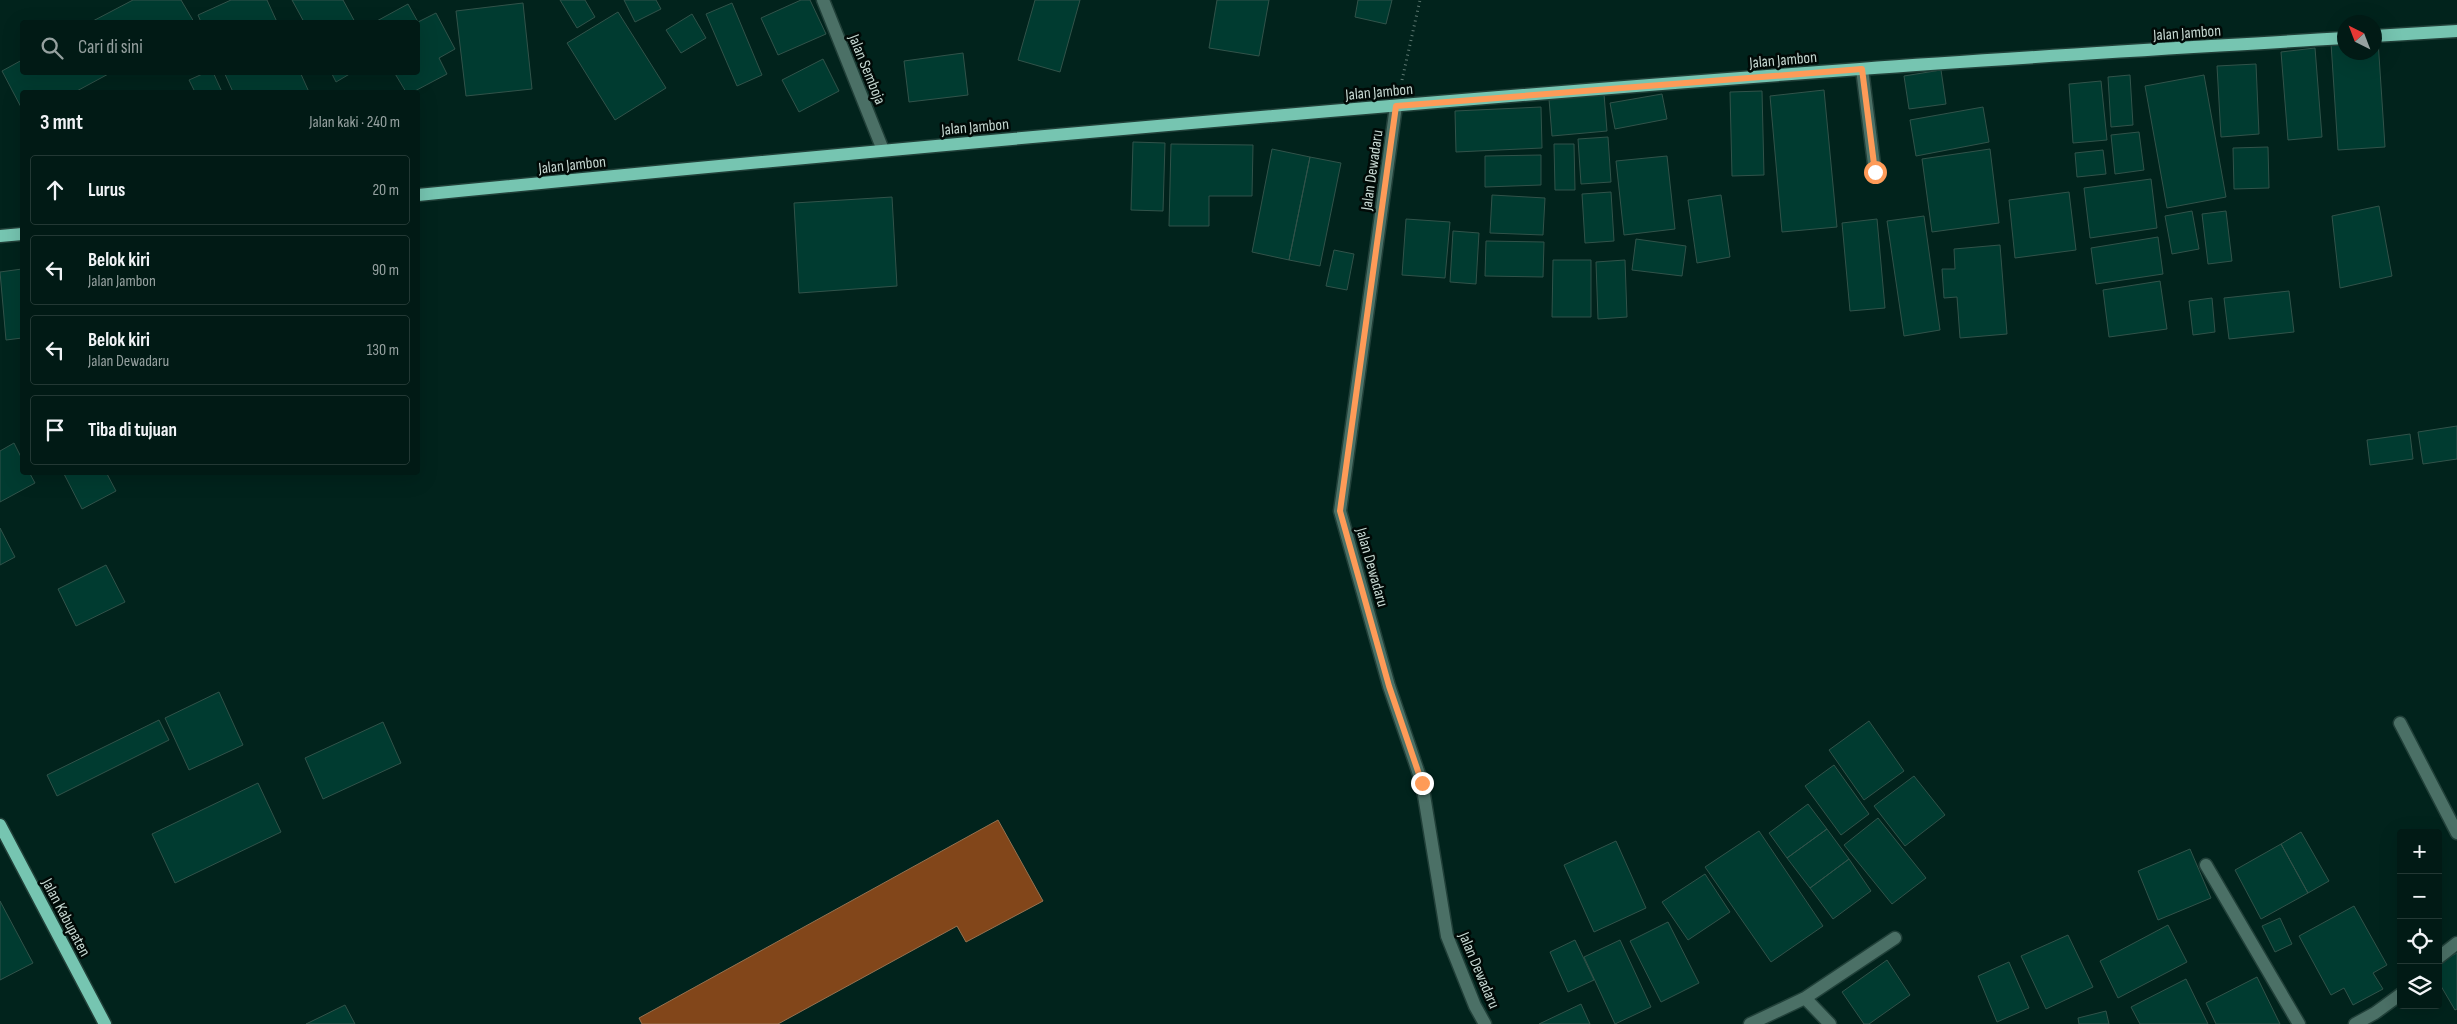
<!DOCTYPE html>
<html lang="id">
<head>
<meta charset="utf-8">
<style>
  body { margin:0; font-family:"Sofia Sans Condensed",sans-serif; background:#0f2722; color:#f1f3f6 }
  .controls { position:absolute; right:15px; bottom:15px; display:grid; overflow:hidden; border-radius:5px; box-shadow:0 5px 20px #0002 }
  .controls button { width:45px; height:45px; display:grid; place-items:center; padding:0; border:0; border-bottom:1px solid #233834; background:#011a15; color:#f1f3f6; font:25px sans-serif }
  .compass { position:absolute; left:2337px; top:15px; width:45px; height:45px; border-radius:50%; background:#011a15; box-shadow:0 5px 20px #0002; rotate:318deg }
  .stop { position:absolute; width:15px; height:15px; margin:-11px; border:4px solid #fe9b58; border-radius:50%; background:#fff }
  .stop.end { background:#fe9b58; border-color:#fff; box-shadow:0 1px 5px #0008 }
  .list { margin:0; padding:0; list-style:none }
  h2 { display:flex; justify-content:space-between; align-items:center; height:65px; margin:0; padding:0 20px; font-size:21px }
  h2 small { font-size:16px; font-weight:400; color:#96a1a0 }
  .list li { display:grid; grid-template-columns:32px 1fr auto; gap:15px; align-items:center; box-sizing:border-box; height:70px; margin:0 10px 10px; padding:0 10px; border:1px solid #233834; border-radius:5px }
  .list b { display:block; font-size:19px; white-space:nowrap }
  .list p { margin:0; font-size:16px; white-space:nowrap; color:#96a1a0 }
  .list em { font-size:16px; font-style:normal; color:#96a1a0 }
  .icon { flex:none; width:28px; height:28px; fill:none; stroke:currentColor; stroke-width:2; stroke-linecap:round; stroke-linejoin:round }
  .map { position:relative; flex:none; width:2457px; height:1024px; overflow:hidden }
  .search { position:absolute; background:#011a15; box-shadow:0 5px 20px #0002; left:20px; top:20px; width:400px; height:55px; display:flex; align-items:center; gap:12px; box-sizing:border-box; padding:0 18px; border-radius:5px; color:#96a1a0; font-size:19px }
  .panel { position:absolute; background:#011a15; box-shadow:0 5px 20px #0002; left:20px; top:90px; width:400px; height:385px; border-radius:5px }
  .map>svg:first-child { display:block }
  .water { fill:#82461a; stroke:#967251 }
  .building { fill:#003b30; stroke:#31534a }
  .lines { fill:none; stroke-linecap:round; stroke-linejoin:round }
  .minor-casing { stroke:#214039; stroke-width:15 }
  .major-casing { stroke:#214039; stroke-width:15 }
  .path { stroke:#5c7770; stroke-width:3; stroke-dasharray:1 4; stroke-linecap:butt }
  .minor { stroke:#4b7066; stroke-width:12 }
  .major { stroke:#76c5b1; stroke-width:12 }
  .route { stroke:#fe9b58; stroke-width:6 }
  .labels { text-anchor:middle; stroke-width:5; stroke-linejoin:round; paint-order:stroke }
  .street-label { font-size:16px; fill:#c6d8d2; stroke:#010a07 }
</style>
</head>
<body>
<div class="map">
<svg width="2457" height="1024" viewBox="0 0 2457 1024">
  <rect width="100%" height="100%" fill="#01231c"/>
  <path class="water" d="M998,820l45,81 -77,41 -9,-16 -179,98h-136l-3,-6z"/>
  <path class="building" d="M133,0h48l13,22h-103z
    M231,0h36l10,22h-76l-3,-7z
    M292,0h51l12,22h-51z
    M560,0h25l10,17 -18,11z
    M624,0h32l5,9 -26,13z
    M801,0h9l16,34 -48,21 -17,-37z
    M1035,0h45l-20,72 -42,-12z
    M1217,0h52l-10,56 -50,-8z
    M1358,0h34l-6,24 -31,-7z
    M523,3l9,86 -66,7 -10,-85z
    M732,3l30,72 -25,11 -31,-72z
    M408,4l10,18 18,-9 19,36 -16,9 8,16 -34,18h-7l-12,-20h24v-50h-43z
    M618,12l48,76 -51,32 -48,-77z
    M692,14l14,24 -25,15 -15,-23z
    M2374,40h4l7,107 -47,3 -7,-107 13,-1v10h30z
    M2315,48l7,89 -34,3 -7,-88z
    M963,53l5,42 -59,7 -5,-41z
    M823,59l16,32 -40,21 -17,-32z
    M22,60v12h90l-37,20h-53v17l-20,-38z
    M2256,64l3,70 -38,3 -4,-71z
    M1941,70l5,34 -37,5 -5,-33z
    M207,72h6l9,20h-27l-6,-12z
    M224,72h76l9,20h-76z
    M331,72h22l-17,10z
    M2130,75l3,50 -22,2 -3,-50z
    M2204,75l22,122 -59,11 -22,-122z
    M2101,81l6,59 -34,3 -4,-59z
    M1824,90l13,137 -55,5 -12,-136z
    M1762,91l2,84 -32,1 -2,-84z
    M1604,94l3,37 -55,5 -3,-37z
    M1662,94l5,25 -52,10 -5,-26z
    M1541,107l1,41 -86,4 -1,-41z
    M1983,107l6,35 -73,14 -6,-36z
    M2139,132l5,38 -29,4 -4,-39z
    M1608,137l3,45 -30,2 -3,-45z
    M1133,142l32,1 -2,68 -32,-1z
    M1171,144l82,1 -1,51h-43v30h-40z
    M1554,144h20l1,46h-20z
    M2268,147l1,41 -35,1 -1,-41z
    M1272,149l38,8 -21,103 -37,-8z
    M1990,149l9,74 -67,9 -10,-73z
    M2103,150l3,24 -29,3 -2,-24z
    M1541,155v30l-56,2v-31z
    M1667,156l8,73 -51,6 -8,-74z
    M1310,157l31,6 -21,103 -31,-6z
    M2151,179l6,49 -67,10 -6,-50z
    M1611,192l3,49 -29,2 -3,-49z
    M2069,192l7,58 -61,8 -6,-58z
    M1492,195l53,3 -2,37 -53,-2z
    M1721,195l9,62 -33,6 -9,-63z
    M892,197l5,89 -98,7 -5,-90z
    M2379,206l13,70 -52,12 -8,-72z
    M2192,211l7,38 -27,5 -7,-38z
    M2226,211l6,50 -24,3 -6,-50z
    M1924,216l16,114 -36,6 -17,-115z
    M1406,219l44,3 -5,56 -43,-3z
    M1877,219l8,89 -35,3 -8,-88z
    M1453,231l26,2 -3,51 -26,-2z
    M2158,237l5,37 -67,10 -5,-36z
    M1636,239l50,7 -4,30 -50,-6z
    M1486,241l58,1 -1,35 -58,-1z
    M2000,245l7,89 -47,4 -3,-41 -13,1 -2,-29h13l-1,-20z
    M1334,250l20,4 -7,36 -21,-4z
    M1553,260h38v57h-39z
    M1625,260l2,57 -29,2 -2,-57z
    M22,269v69l-16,2 -6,-68z
    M2160,281l7,48 -58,8 -6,-47z
    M2289,291l5,41 -65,7 -5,-41z
    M2212,298l3,34 -22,3 -4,-34z
    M2457,426v33l-34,5 -5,-32z
    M2410,434l3,25 -43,6 -3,-25z
    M14,443l8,16v13h7l6,11 -35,19v-51z
    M63,472h43l10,19 -34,18z
    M0,528l15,29 -15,8z
    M106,565l19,37 -49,24 -18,-37z
    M219,692l24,53 -54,25 -24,-52z
    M159,720l10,20 -112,56 -10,-21z
    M1869,721l35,50 -40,29 -35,-50z
    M383,722l18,41 -78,36 -18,-41z
    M1834,765l35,49 -28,21 -36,-49z
    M1914,776l31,39 -40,31 -31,-40z
    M258,783l23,49 -106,51 -23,-49z
    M1808,804l19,25 -40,29 -18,-25z
    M1878,818l48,60 -34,26 -48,-59z
    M1827,829l22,30 -39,29 -23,-30z
    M1759,831l64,95 -52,36 -66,-95z
    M2301,832l28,49 -21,12 -27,-49z
    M1616,841l30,67 -52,24 -30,-67z
    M2281,844l27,49 -47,26 -26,-49z
    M2190,849l21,49 -53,22 -20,-49z
    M1849,859l22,32 -38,28 -23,-31z
    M1705,874l25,38 -42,28 -26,-38z
    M0,901l33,62 -33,17z
    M2354,906l33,59 -14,8 10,16 -30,16 -9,-17 -13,7 -32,-59z
    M2280,918l12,26 -17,8 -13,-26z
    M1668,922l31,61 -38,19 -31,-61z
    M2168,925l19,37 -69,36 -18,-37z
    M2068,935l25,52 -47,22 -25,-53z
    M1575,940l19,40 -26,12 -18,-40z
    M1620,940l31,67 -36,17 -31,-67z
    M2457,953v56l-2,1 -17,-29v-18z
    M1887,960l23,35 -41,29h-5l-22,-32z
    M2009,962l20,46 -32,14 -19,-46z
    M2257,977l23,47h-64l-10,-21z
    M2186,979l22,45h-68l-9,-17z
    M1581,1004l9,20h-51z
    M345,1005l10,19h-49z
    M2106,1011l3,13h-30l-1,-6z"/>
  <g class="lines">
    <defs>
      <path id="minor" d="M823,0l60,150
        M1862,69l13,103
        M1396,106l-56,405 49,175 33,97 25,153 28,70 10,18
        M2400,723l57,110
        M2206,865l93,159
        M2438,958l19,-15
        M1805,998l90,-60
        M1750,1024l55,-26 25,26
        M2355,1024l20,-11 26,-19"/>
      <path id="major" d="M2374,36l83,-5
        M418,195c480,-47 960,-91 1442,-126 161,-12 323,-21 484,-31
        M0,236l22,-2
        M0,825l105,199"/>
    </defs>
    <use href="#minor" class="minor-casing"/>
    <use href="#major" class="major-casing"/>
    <path class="path" d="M1402,80l18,-80"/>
    <use href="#minor" class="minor"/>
    <use href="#major" class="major"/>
  </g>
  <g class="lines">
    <path class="route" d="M1422,783l-33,-97 -49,-175 56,-405 466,-37 13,103"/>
  </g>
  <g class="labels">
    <g class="street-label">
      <text transform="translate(2187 32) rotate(-4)" y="6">Jalan Jambon</text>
      <text transform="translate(1783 59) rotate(-5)" y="6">Jalan Jambon</text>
      <text transform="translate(868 69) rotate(68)" y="6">Jalan Semboja</text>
      <text transform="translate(1379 91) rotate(-5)" y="6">Jalan Jambon</text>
      <text transform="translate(975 126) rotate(-5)" y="6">Jalan Jambon</text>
      <text transform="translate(572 164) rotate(-6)" y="6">Jalan Jambon</text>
      <text transform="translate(1371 170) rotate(-82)" y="6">Jalan Dewadaru</text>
      <text transform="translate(1373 567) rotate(74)" y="6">Jalan Dewadaru</text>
      <text transform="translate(67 917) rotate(62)" y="6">Jalan Kabupaten</text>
      <text transform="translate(1480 970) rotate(67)" y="6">Jalan Dewadaru</text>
    </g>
  </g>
</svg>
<div class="controls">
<button>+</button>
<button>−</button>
<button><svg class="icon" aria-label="locate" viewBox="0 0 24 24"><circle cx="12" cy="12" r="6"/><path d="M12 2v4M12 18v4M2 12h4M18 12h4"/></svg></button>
<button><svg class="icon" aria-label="layers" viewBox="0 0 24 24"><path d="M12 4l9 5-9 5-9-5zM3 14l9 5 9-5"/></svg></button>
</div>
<svg class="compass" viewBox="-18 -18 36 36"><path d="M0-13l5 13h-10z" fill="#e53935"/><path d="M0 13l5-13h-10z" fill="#96a1a0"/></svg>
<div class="stop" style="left:1875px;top:172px"></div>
<div class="stop end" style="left:1422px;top:783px"></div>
<div class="search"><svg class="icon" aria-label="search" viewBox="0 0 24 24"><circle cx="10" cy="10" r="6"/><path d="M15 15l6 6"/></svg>Cari di sini</div>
<section class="panel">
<h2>3 mnt<small>Jalan kaki · 240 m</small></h2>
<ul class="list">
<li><svg class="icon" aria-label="ahead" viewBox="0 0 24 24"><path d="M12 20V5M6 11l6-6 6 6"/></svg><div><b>Lurus</b></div><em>20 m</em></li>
<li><svg class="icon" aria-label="left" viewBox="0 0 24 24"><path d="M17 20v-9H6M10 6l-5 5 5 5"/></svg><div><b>Belok kiri</b><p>Jalan Jambon</p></div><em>90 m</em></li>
<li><svg class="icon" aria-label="left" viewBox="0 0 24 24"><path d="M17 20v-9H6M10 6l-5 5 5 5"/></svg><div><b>Belok kiri</b><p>Jalan Dewadaru</p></div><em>130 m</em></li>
<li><svg class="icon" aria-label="arrive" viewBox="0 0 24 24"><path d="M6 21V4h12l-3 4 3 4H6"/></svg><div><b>Tiba di tujuan</b></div></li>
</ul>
</section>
</div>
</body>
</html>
